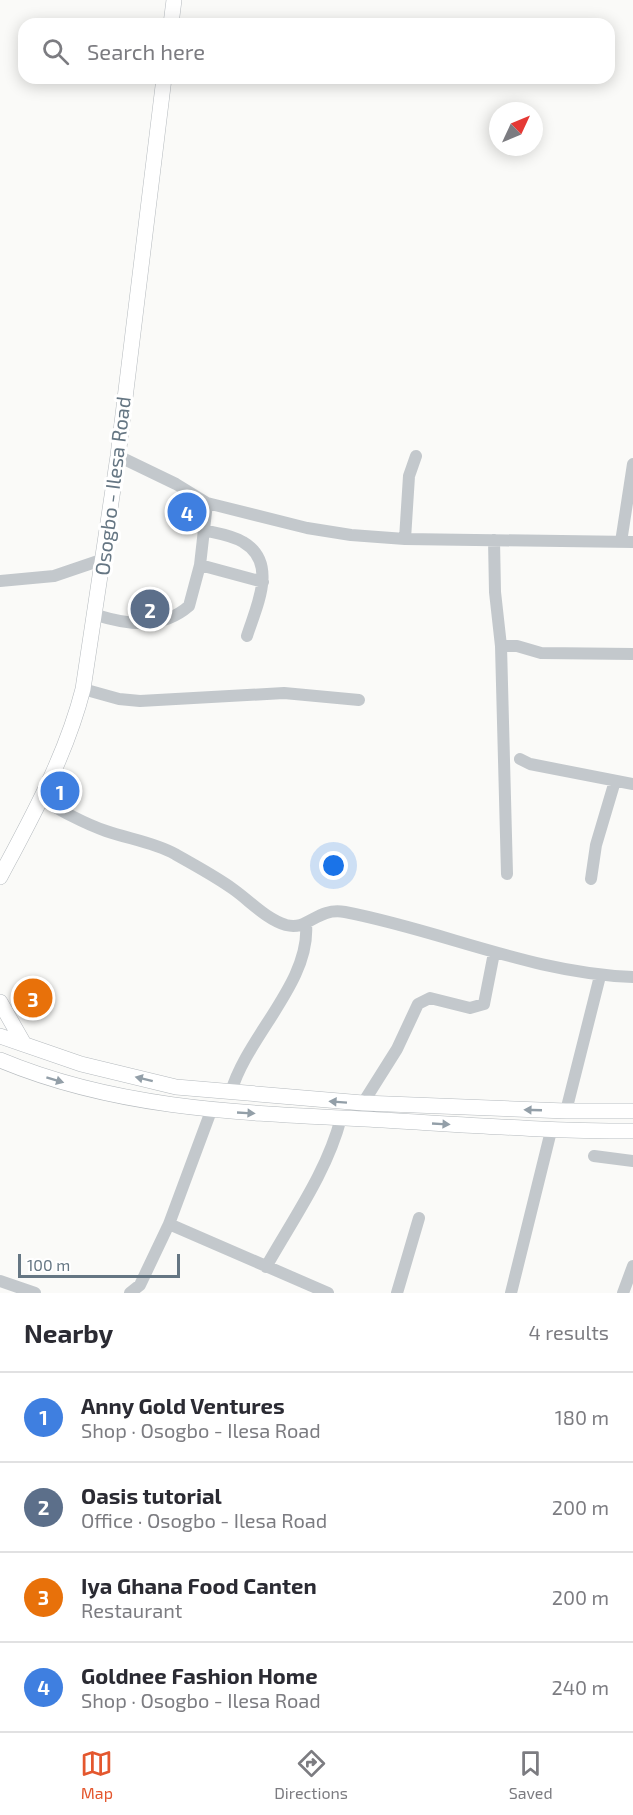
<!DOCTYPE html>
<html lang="en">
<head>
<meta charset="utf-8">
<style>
  body { margin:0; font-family:"Exo 2",sans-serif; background:#f7f7f7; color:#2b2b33 }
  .compass { position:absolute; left:489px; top:102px; width:54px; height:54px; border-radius:50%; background:#fff; box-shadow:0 3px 15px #0003; rotate:46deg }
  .scale { position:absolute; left:18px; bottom:15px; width:162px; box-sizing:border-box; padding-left:6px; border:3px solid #657683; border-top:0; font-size:16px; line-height:21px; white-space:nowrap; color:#657683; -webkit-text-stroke:4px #fff; paint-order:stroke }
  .you { position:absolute; left:334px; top:866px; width:21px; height:21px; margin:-15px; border:4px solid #fff; border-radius:50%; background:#1a73e8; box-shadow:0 0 0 9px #1a73e833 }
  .badge { display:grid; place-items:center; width:39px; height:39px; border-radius:50%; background:#e4572e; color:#fff; font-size:20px; font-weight:700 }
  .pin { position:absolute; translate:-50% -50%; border:3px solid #fff; box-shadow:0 2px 6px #0006 }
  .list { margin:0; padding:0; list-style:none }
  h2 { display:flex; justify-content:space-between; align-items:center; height:78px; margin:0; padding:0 24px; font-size:26px }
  h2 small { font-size:20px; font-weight:400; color:#7c7c81 }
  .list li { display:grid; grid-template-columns:39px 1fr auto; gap:18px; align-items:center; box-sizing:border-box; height:90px; padding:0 24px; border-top:2px solid #e1e1e2 }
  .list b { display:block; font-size:22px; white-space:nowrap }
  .list p { margin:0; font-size:20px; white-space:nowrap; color:#7c7c81 }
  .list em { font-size:20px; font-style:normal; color:#7c7c81 }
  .icon { flex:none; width:33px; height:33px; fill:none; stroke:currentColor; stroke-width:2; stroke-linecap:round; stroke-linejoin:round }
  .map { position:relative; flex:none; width:633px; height:1293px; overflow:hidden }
  .search { position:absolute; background:#fff; box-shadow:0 3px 15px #0003; left:18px; right:18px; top:18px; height:66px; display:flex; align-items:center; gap:15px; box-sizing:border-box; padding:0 21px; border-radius:18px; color:#7c7c81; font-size:22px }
  .sheet { height:438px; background:#fff }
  nav { display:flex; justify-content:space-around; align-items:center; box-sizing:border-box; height:84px; border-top:2px solid #e1e1e2; background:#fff; font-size:16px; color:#7c7c81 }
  nav a { display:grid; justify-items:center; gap:3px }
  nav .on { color:#e4572e }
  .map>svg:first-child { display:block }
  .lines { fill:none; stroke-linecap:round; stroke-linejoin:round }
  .major-casing { stroke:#b5babe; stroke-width:16 }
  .minor { stroke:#c3c8cc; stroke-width:12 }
  .major { stroke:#fff; stroke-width:15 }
  .oneway { fill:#939fa8 }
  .labels { text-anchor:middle; stroke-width:6; stroke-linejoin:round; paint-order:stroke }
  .street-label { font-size:20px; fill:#657683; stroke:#fff }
</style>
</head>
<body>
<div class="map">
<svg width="633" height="1293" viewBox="0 0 633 1293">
  <rect width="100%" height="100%" fill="#fafaf8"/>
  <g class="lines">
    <defs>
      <path id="major" d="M171,24l3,-24
        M0,877c32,-60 66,-121 83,-188l35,-233 46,-378
        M0,1002l24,42
        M0,1036l81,28 95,23 187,16 203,8h67
        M0,1060c117,49 240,53 365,59 90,5 178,12 268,12"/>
    </defs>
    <use href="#major" class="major-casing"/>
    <path class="minor" d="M118,456l58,28 31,19 100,25 44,7 54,4 228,3
      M203,530c13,3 29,5 40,12 36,21 13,65 4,94
      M405,539l4,-63 7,-20
      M494,540l1,52 6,54 6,228
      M621,542l12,-78
      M200,565l63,17
      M0,581l54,-5 50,-17
      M96,615c33,10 65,15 93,-9l11,-41 7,-62
      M501,646h16l24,7 92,1
      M83,689l36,10 21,2 144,-8 75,7
      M520,759l10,5 103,20
      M41,799c21,12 42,24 65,32 23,8 47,11 69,23 19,11 40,22 58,35 17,12 33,30 53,36 23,6 30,-18 59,-13 99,19 186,61 288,65
      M591,879l5,-34 19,-64
      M231,1092c16,-56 80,-110 75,-168
      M363,1103l34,-54 21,-45 12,-6 40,10 14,-4 10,-51
      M566,1111l34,-135
      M594,1156l39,5
      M169,1224l159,69
      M266,1267c27,-48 61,-95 75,-149
      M0,1281l35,12
      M130,1293l10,-8 29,-61 42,-113
      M397,1293l22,-75
      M511,1293l40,-162
      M623,1293l10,-27"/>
    <use href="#major" class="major"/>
  </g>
  <defs><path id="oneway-solid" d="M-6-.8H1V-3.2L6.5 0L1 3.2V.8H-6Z" transform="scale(1.5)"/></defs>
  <g class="oneway">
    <use href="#oneway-solid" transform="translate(144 1079) rotate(-166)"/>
    <use href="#oneway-solid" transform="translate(55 1080) rotate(17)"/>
    <use href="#oneway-solid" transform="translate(338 1102) rotate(-176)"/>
    <use href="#oneway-solid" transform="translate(533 1110) rotate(-178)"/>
    <use href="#oneway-solid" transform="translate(246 1113) rotate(3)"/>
    <use href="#oneway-solid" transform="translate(441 1124) rotate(3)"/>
  </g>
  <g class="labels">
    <g class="street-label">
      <text transform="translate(113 486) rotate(-83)" y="7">Osogbo - Ilesa Road</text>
    </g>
  </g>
</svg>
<svg class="compass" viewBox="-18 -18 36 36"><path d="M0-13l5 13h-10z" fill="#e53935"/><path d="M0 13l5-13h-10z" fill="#7c7c81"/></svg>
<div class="scale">100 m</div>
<div class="you"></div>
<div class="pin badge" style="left:60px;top:791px;background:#3f7fe0">1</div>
<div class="pin badge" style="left:150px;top:609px;background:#5c6f8a">2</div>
<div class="pin badge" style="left:33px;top:998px;background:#e8710a">3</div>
<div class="pin badge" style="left:187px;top:512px;background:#3f7fe0">4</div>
<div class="search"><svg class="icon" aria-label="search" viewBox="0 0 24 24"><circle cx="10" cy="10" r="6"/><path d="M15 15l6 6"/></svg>Search here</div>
</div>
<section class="sheet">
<h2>Nearby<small>4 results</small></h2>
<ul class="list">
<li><span class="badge" style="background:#3f7fe0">1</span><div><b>Anny Gold Ventures</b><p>Shop · Osogbo - Ilesa Road</p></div><em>180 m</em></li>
<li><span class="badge" style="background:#5c6f8a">2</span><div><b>Oasis tutorial</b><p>Office · Osogbo - Ilesa Road</p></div><em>200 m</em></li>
<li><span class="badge" style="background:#e8710a">3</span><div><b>Iya Ghana Food Canten</b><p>Restaurant</p></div><em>200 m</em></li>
<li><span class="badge" style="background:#3f7fe0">4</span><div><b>Goldnee Fashion Home</b><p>Shop · Osogbo - Ilesa Road</p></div><em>240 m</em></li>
</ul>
</section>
<nav>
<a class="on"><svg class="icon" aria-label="map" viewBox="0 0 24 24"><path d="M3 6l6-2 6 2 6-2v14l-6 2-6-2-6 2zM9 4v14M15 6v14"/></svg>Map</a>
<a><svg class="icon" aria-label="directions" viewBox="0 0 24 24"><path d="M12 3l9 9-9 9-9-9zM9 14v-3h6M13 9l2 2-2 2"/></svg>Directions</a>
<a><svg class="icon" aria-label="saved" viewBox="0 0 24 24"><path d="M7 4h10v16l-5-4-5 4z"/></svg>Saved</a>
</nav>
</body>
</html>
